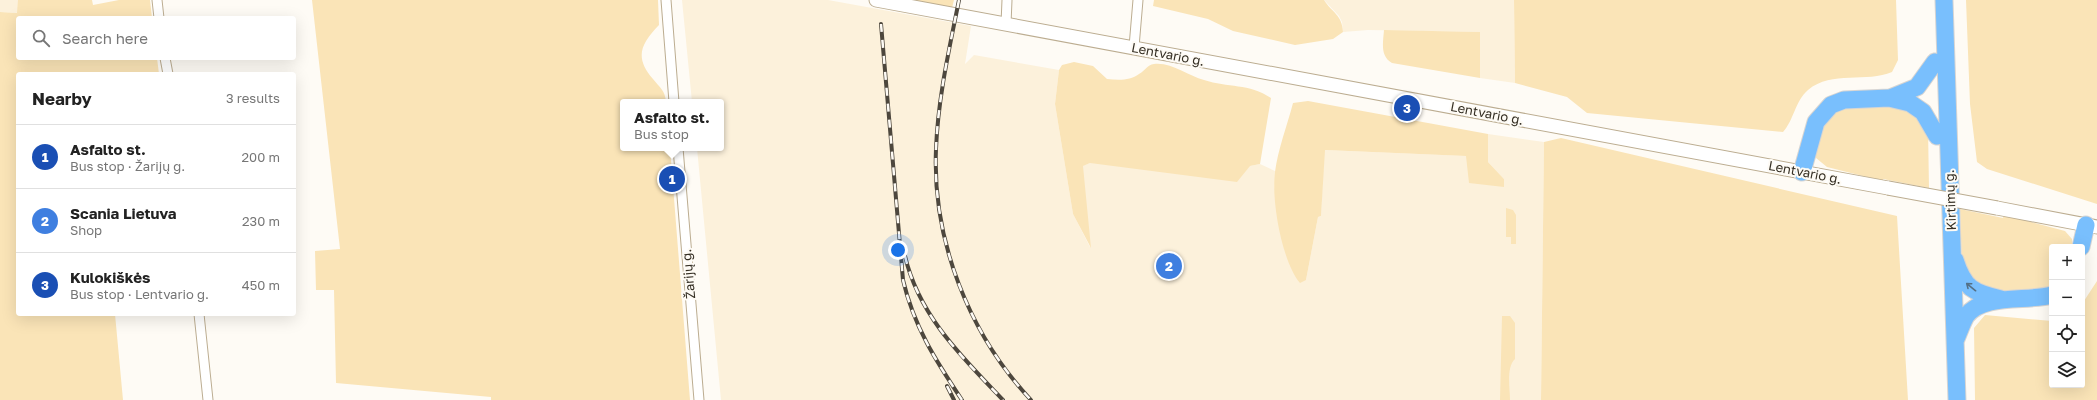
<!DOCTYPE html>
<html lang="en">
<head>
<meta charset="utf-8">
<style>
  body { margin:0; font-family:"Golos Text",sans-serif; background:#f2f2f2; color:#222 }
  .controls { position:absolute; right:12px; bottom:12px; display:grid; overflow:hidden; border-radius:4px; box-shadow:0 4px 16px #0002 }
  .controls button { width:36px; height:36px; display:grid; place-items:center; padding:0; border:0; border-bottom:1px solid #e0e0e0; background:#fff; color:#222; font:20px sans-serif }
  .you { position:absolute; left:898px; top:250px; width:14px; height:14px; margin:-10px; border:3px solid #fff; border-radius:50%; background:#1a73e8; box-shadow:0 0 0 6px #1a73e833 }
  .badge { display:grid; place-items:center; width:26px; height:26px; border-radius:50%; background:#111827; color:#fff; font-size:13px; font-weight:700 }
  .pin { position:absolute; translate:-50% -50%; border:2px solid #fff; box-shadow:0 1px 4px #0006 }
  .popup { position:absolute; left:620px; top:99px; width:104px; height:52px; box-sizing:border-box; display:grid; place-content:center; border-radius:4px; background:#fff; filter:drop-shadow(0 1px 3px #0005); font-size:13px; white-space:nowrap; color:#767676 }
  .popup b { font-size:15px; color:#222 }
  .popup::after { content:''; position:absolute; left:50%; top:100%; margin-left:-8px; border:8px solid transparent; border-top-color:#fff }
  .list { margin:0; padding:0; list-style:none }
  h2 { display:flex; justify-content:space-between; align-items:center; height:52px; margin:0; padding:0 16px; font-size:17px }
  h2 small { font-size:13px; font-weight:400; color:#767676 }
  .list li { display:grid; grid-template-columns:26px 1fr auto; gap:12px; align-items:center; box-sizing:border-box; height:64px; padding:0 16px; border-top:1px solid #e0e0e0 }
  .list b { display:block; font-size:15px; white-space:nowrap }
  .list p { margin:0; font-size:13px; white-space:nowrap; color:#767676 }
  .list em { font-size:13px; font-style:normal; color:#767676 }
  .icon { flex:none; width:22px; height:22px; fill:none; stroke:currentColor; stroke-width:2; stroke-linecap:round; stroke-linejoin:round }
  .map { position:relative; flex:none; width:2097px; height:400px; overflow:hidden }
  .search { position:absolute; background:#fff; box-shadow:0 4px 16px #0002; left:16px; top:16px; width:280px; height:44px; display:flex; align-items:center; gap:10px; box-sizing:border-box; padding:0 14px; border-radius:4px; color:#767676; font-size:15px }
  .panel { position:absolute; background:#fff; box-shadow:0 4px 16px #0002; left:16px; top:72px; width:280px; height:244px; border-radius:4px }
  .map>svg:first-child { display:block }
  .built { fill:#fcf1db }
  .green { fill:#fae4b7 }
  .lines { fill:none; stroke-linecap:round; stroke-linejoin:round }
  .street-casing { stroke:#bcad91; stroke-width:11 }
  .secondary-casing { stroke:#bcad91; stroke-width:15 }
  .highway-casing { stroke:#d7d5d3; stroke-width:19 }
  .street { stroke:#fff; stroke-width:9 }
  .secondary { stroke:#fff; stroke-width:13 }
  .highway { stroke:#79bffd; stroke-width:17 }
  .rail-casing { stroke:#4d473d; stroke-width:4 }
  .rail { stroke:#fefbf5; stroke-width:2.5; stroke-dasharray:8; stroke-linecap:butt }
  .secondary-bridge-casing { stroke:#bcad91; stroke-width:15; stroke-linecap:butt }
  .secondary-bridge { stroke:#fff; stroke-width:13 }
  .oneway { stroke:#547086 }
  .labels { text-anchor:middle; stroke-width:4; stroke-linejoin:round; paint-order:stroke }
  .street-label { font-size:13px; fill:#352f24; stroke:#fefbf5 }
</style>
</head>
<body>
<div class="map">
<svg width="2097" height="400" viewBox="0 0 2097 400">
  <rect width="100%" height="100%" fill="#fefbf5"/>
  <path class="built" d="M0,0h18v13l-18,-1z
    M682,0h146l143,26 -6,38 9,-9 85,15 -4,34 18,110 17,33 -8,-81 8,-3 160,3 10,-2 15,7 -1,15 32,94 12,-63 3,-1 3,-66 143,6 37,31v-8l-16,-17v-28l56,8 -3,258h-820l-24,-252h24v-46h-29z
    M1324,0h190l1,83 -35,-5v-46l-112,-2 -25,2 -1,-10 -3,-6z"/>
  <path class="green" d="M18,0h74l1,5 26,-5h31l2,18h-134v40h139l2,16h-141v240h97l8,86h-123v-388l17,1z
    M312,0h346l1,25c-18,19 -25,32 -6,54 7,9 12,11 13,23h-43v46h47l20,252h-199v-3l-155,-14 -2,-93h-18l-1,-39 25,-2z
    M909,0h45l-2,8z
    M1154,0h170c8,13 18,14 19,32l-10,7 -38,6 -62,-14 -25,-12 -55,-13z
    M1514,0h382l2,60 -6,12c-25,11 -60,-2 -84,18 -13,11 -14,30 -25,42l-196,-19 -20,-16 -52,-14z
    M1966,0h131v204l-110,-35 -10,-7 -7,-58z
    M1384,30l96,2v46l-88,-15c-12,-7 -9,-20 -8,-33z
    M1074,62l19,4 14,13c11,1 23,2 32,-5 6,-3 8,-9 15,-10 18,-2 34,12 50,16 24,8 45,3 67,18l-11,66 -10,2 -13,16 -147,-19 -7,3 8,82 -18,-34 -18,-110 4,-34 3,-5z
    M1308,101l180,33v28l16,17v8l-35,-4 -3,-27 -141,-6 -4,66 -3,1 -12,63 -6,3c-18,-21 -29,-83 -25,-111 3,-23 12,-46 18,-69z
    M1906,105l22,23 1,60 -46,-9v2l-56,-14 -11,-9c-1,-7 2,-15 3,-21 8,-40 56,-31 87,-32z
    M1561,138l336,78 11,184h-367l3,-258z
    M1506,208l7,2 3,5v29h-5v-7h-5z
    M1960,209l43,9 1,-3 61,16 7,8v8h-20v39l-7,3 -59,4 -24,-26z
    M2097,281v119h-122l-1,-72 11,-13 67,6v64h30v-81z
    M1502,316h8l5,7v36c-9,8 -5,29 -5,41h-10z"/>
  <g class="lines">
    <defs>
      <path id="street" d="M157,0l2,18
        M666,0l8,102
        M1006,24l1,-24
        M1134,47l4,-47
        M165,58l3,16
        M678,148l21,252
        M199,314l9,86"/>
      <path id="secondary" d="M876,0l1012,188
        M1997,208l100,19"/>
      <path id="highway" d="M1944,0l13,400
        M1890,98l27,-11 18,-25
        M1802,172l14,-50 15,-17 13,-5 45,-2 21,5 13,9 14,24
        M2081,247l5,-22
        M1955,260c9,28 18,33 46,39
        M1956,339c3,-7 6,-16 10,-23 17,-23 61,-14 86,-21"/>
    </defs>
    <use href="#street" class="street-casing"/>
    <use href="#secondary" class="secondary-casing"/>
    <use href="#highway" class="highway-casing"/>
    <use href="#street" class="street"/>
    <use href="#secondary" class="secondary"/>
    <use href="#highway" class="highway"/>
    <defs>
      <path id="rail" d="M959,0c-10,50 -21,98 -23,149 -4,91 33,185 95,251
        M881,24l22,256c11,47 33,81 59,120
        M905,256c14,60 57,101 98,144
        M947,386l7,14"/>
    </defs>
    <use href="#rail" class="rail-casing"/>
    <use href="#rail" class="rail"/>
    <defs>
      <path id="secondary-bridge" d="M1888,188l109,20"/>
    </defs>
    <use href="#secondary-bridge" class="secondary-bridge-casing"/>
    <use href="#secondary-bridge" class="secondary-bridge"/>
  </g>
  <defs><path id="oneway-shaft" d="M-6 0H5M1.5-3L5.5 0L1.5 3" fill="none" stroke-width="1.6" stroke-linecap="round" stroke-linejoin="round"/></defs>
  <use class="oneway" href="#oneway-shaft" transform="translate(1971 287) rotate(-141)"/>
  <g class="labels">
    <g class="street-label">
      <text transform="translate(1168 54) rotate(11)" y="5">Lentvario g.</text>
      <text transform="translate(1487 113) rotate(11)" y="5">Lentvario g.</text>
      <text transform="translate(1805 172) rotate(11)" y="5">Lentvario g.</text>
      <text transform="translate(1950 200) rotate(-92)" y="5">Kirtimų g.</text>
      <text transform="translate(688 274) rotate(-95)" y="5">Žarijų g.</text>
    </g>
  </g>
</svg>
<div class="controls">
<button>+</button>
<button>−</button>
<button><svg class="icon" aria-label="locate" viewBox="0 0 24 24"><circle cx="12" cy="12" r="6"/><path d="M12 2v4M12 18v4M2 12h4M18 12h4"/></svg></button>
<button><svg class="icon" aria-label="layers" viewBox="0 0 24 24"><path d="M12 4l9 5-9 5-9-5zM3 14l9 5 9-5"/></svg></button>
</div>
<div class="you"></div>
<div class="pin badge" style="left:672px;top:179px;background:#1a4fb4">1</div>
<div class="popup"><b>Asfalto st.</b>Bus stop</div>
<div class="pin badge" style="left:1169px;top:266px;background:#3f7fe0">2</div>
<div class="pin badge" style="left:1407px;top:108px;background:#1a4fb4">3</div>
<div class="search"><svg class="icon" aria-label="search" viewBox="0 0 24 24"><circle cx="10" cy="10" r="6"/><path d="M15 15l6 6"/></svg>Search here</div>
<section class="panel">
<h2>Nearby<small>3 results</small></h2>
<ul class="list">
<li><span class="badge" style="background:#1a4fb4">1</span><div><b>Asfalto st.</b><p>Bus stop · Žarijų g.</p></div><em>200 m</em></li>
<li><span class="badge" style="background:#3f7fe0">2</span><div><b>Scania Lietuva</b><p>Shop</p></div><em>230 m</em></li>
<li><span class="badge" style="background:#1a4fb4">3</span><div><b>Kulokiškės</b><p>Bus stop · Lentvario g.</p></div><em>450 m</em></li>
</ul>
</section>
</div>
</body>
</html>
